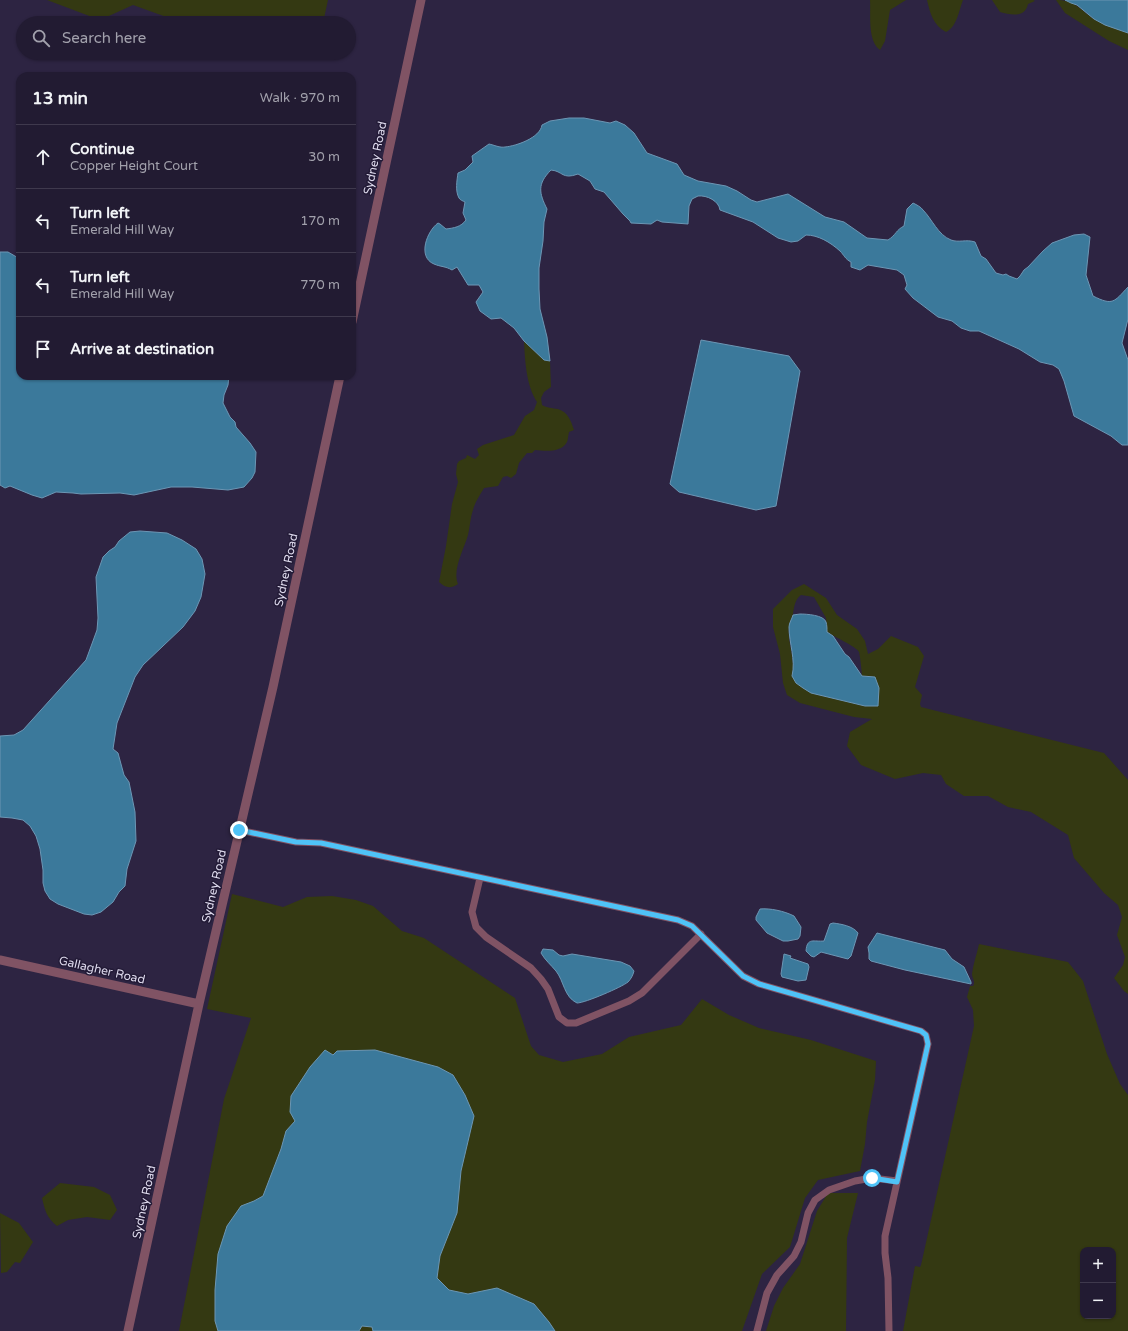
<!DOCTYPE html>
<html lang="en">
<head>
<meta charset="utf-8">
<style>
  body { margin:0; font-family:"Varela Round",sans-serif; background:#2a243a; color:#f1f3f6 }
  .controls { position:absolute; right:12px; bottom:12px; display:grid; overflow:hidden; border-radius:8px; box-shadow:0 1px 3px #0004 }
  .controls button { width:36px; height:36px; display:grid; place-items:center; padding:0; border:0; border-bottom:1px solid #3f394d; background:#221b32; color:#f1f3f6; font:20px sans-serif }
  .stop { position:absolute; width:12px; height:12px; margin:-9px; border:3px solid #4fc3f7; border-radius:50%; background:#fff }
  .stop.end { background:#4fc3f7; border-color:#fff; box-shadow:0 1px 4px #0008 }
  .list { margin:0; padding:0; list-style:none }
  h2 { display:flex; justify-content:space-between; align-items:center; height:52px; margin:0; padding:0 16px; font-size:17px }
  h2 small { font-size:13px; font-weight:400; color:#a2a1ac }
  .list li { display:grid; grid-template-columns:26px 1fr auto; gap:12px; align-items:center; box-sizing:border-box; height:64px; padding:0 16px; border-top:1px solid #3f394d }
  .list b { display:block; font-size:15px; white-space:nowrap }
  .list p { margin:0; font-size:13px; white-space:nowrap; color:#a2a1ac }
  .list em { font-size:13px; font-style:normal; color:#a2a1ac }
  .icon { flex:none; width:22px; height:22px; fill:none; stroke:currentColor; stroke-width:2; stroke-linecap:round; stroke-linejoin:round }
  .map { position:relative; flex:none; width:1128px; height:1331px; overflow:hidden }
  .search { position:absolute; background:#221b32; box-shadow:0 1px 3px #0004; left:16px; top:16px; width:340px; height:44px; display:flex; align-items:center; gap:10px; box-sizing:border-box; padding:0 14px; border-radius:22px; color:#a2a1ac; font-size:15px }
  .panel { position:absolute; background:#221b32; box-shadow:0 1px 3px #0004; left:16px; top:72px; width:340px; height:308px; border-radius:12px }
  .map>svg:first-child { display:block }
  .green { fill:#343912; fill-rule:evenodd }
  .water { fill:#3b799b; stroke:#6c96b4 }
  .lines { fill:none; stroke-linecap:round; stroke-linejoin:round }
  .minor { stroke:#805364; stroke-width:7 }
  .tertiary { stroke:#805364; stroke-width:9 }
  .route { stroke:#4fc3f7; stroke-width:5 }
  .labels { text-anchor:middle; stroke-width:3; stroke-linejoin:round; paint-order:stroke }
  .street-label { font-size:12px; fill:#dedaed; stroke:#231b37 }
</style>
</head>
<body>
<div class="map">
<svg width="1128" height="1331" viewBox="0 0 1128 1331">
  <rect width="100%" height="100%" fill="#2d2442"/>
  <path class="green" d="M47,0h281l-5,23h-140l-50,-18 -33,15z
    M870,0h36l-16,10 -5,31 -5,9c-13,-9 -9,-36 -10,-50z
    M927,0h36c-4,10 -6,27 -17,32 -13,-7 -16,-19 -19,-32z
    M992,0h41l2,1 -7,3c-3,14 -17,11 -28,8z
    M1056,0c20,0 24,10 38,19 10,6 21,9 32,12l2,2v17l-19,-9 -44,-28z
    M524,341l20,19 6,1 1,26 -7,5 -3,6 1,7c5,3 10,3 16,4 10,3 13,12 16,21l-5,2c-1,4 -1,8 -2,10 -6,11 -22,9 -32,8l-3,3h-5l-8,10 -3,11 -5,4 -4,-2 -4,1 -5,9 -14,2c-4,7 -9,14 -11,22 -3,9 -3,17 -5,25 -4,14 -16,35 -10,49 -8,5 -12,4 -19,-2l7,-36 6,-42 6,-22 -2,-8 1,-10 2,-3 7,-3 1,-3 8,4 4,-4 -2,-6 6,-4 31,-10 11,-19 9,-6 3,-8c-11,-17 -12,-42 -13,-61z
    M804,584l22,14 11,17 20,14 8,12 3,13 10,-5 13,-13 27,11 6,9 -9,31 7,8 -2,9 1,3 183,46 24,27v214l-4,-3 -10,-13 9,-13 2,-8 -8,-22 5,-18 -4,-12 -14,-12 -30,-35 -6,-23 -37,-23 -23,-5 -20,-11h-24l-18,-12 -5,-9 -18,-2 -28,6 -34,-14 -14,-19 3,-14 22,-13 -18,-2 -54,-14 -13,-8 -4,-12 -3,-29 -7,-27v-18l19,-19zM801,595l13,2 12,21 1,14c6,4 30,15 32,20 1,3 3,20 3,24l13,1 3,11v18h-13l-54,-13 -19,-17c4,-17 -5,-33 -3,-50 1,-4 3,-8 4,-12 1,-7 2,-15 8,-19z
    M232,894l51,13 24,-10 25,-1 24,4 17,6 29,25 22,7 91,60 16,48 8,9 24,7 39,-8 27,-17 52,-12 21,-26 27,16 30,13 52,12 65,21 -1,19 -8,42 -2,22 -5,27 -42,9 -13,18 -15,49 -28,27 -20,57h-563l45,-232 27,-81 -44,-9z
    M979,944l89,18 15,19 24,73 13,30 8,11v236h-225l12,-65 5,1 1,-2 53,-239 -1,-16 -6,-13 3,-11h3c3,-5 -1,-7 -1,-12 1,-10 5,-20 7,-30zM1083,1250h30v66h-30z
    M60,1183l34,4 16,8 7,15 -7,10 -23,-3 -19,3 -11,6c-10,-8 -12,-15 -15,-28z
    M828,1193h30l-11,45 -1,93h-80l8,-25 9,-18 17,-24 17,-53z
    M0,1213l19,10 14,19 -13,21 -5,-1 -8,10 -6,1z"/>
  <path class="water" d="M1065,0h63v33l-23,-8 -11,-6 -17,-14 -6,-2z
    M569,118h15l26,5 6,-2 9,4 9,8 13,20 30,11 7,11 14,6 28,5 11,5 14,9 6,2 31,-8 37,23 19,5 23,16 21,2c8,-5 8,-10 16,-14l3,-17 6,-6c4,2 8,4 10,7 9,9 15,25 28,30 8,3 15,-1 24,2l6,14 5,3 10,14 7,2 3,-1 3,2 8,3 3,-3 4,-6 4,-3 15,-16 9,-8 22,-8 10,-1 6,3 -4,38 7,21c20,10 21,6 35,-9v32l-6,24 6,17v85h-6l-11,-9 -37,-20 -10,-35 -5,-12 -6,-4 -13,-3 -21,-13 -40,-18h-9l-9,-3 -9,-7 -14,-4 -25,-19 -8,-9 2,-4 -3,-10 -7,-5 -29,-5 -8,5 -9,-3v-5c-6,-3 -7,-7 -11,-11 -10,-9 -22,-16 -34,-16l-8,6 -7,1 -13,-4 -25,-16 -33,-12c-1,-9 -13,-15 -22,-14 -2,1 -4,2 -6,3l-3,7 -1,18 -26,-2 -5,-2 -6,4 -20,-1 -1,-2 -7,-7 -19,-22 -9,-3 -5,-8 -12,-7c-16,6 -15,-3 -27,-4 -14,14 -12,23 -4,39l-3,13 -1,19 -4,27v21l1,20 7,28 3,24 -6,-1 -20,-19 -10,-13 -13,-10 -10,1 -11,-8 -4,-9 7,-10 -4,-7h-11l-11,-18 -5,3c-7,-4 -11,-3 -18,-6 -17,-7 -7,-33 4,-41l2,1 6,5c8,-1 15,-2 20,-9l-3,-7 2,-11c-2,-1 -5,-2 -6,-4 -4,-7 -2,-18 -1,-25l7,-3 8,-8 -1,-6 17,-12c5,1 11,4 16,3 11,-1 35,-9 37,-22l8,-4z
    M0,252h8l12,7v117h209l-1,9 -4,10 -1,8 7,14 5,5 1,5 14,16 6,9 -1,20 -3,6 -8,9 -16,3 -36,-3h-21l-37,8 -14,-2 -39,1 -8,-1 -17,-1 -14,6 -10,-3 -22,-9 -5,2 -5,-3z
    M701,340l88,16 11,15 -24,135 -20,4 -77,-18 -9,-8z
    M140,531l27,2 15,7 14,9 6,10 3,15 -4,23 -6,14 -12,16 -40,38 -8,12 -18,46 -4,26 5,4 6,22 5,7 6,30 1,29 -9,28 -2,17 -6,6 -6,10 -12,10 -9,3 -8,-1 -26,-10 -8,-5 -5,-8 -2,-8v-13l-3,-21 -4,-13 -6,-10 -7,-6 -11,-2 -12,-1v-81l14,-1 9,-5 63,-70 11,-30 1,-12 -2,-41 7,-20 6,-6 6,-4 4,-6 11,-9z
    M800,614c6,0 24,1 26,8 1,3 1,7 1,10l6,4 12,18 4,3 13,19 13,1 4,11 -1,18h-13l-54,-13 -8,-5 -7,-5 -4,-7c4,-16 -3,-33 -3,-49 0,-4 3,-8 4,-12z
    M760,909c10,-1 24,2 34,7l7,11 -1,9 -2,3 -10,2h-5l-16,-8 -11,-13v-3z
    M833,923c8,1 20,3 25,10l-7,23 -3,3 -4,-1 -23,-6 -7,5 -3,-1 -5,-5c1,-14 8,-9 18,-10l6,-17z
    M877,933l68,17 7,9 12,8 7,15v2l-66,-14 -34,-9 -2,-2v-6l-1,-6z
    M543,949l10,1 6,5 4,1 9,-2 49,8 9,4 4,5c-1,4 -3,8 -6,11 -6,5 -43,21 -51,21 -13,-6 -13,-22 -21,-32 -5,-6 -11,-11 -15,-18z
    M784,954l7,2 -1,2 18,6 1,3 -3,13 -8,1 -16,-4 -1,-3z
    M325,1050l8,5 4,-4 38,-1 63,17 15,8 12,20 9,21 -13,55 -4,42 -17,43 -3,22 12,12 19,4 29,-6 37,16 15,18 6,9h-182l-1,-4 -10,-1 -3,5h-141l-3,-10v-31l3,-36 9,-28 14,-20 13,-5 9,-5 18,-47 5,-18 9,-10 -5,-9 1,-16 19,-29z"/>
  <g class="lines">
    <path class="minor" d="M239,830l57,12 25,1 357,77 14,6 51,50 16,8 162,47 5,4 2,9 -43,192v17l3,25 1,53
      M480,878l-8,34 4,15 10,10 45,31 10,11 7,10 11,28 8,6h9l53,-22 13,-8 59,-59
      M757,1331l10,-38 10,-18 17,-19 7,-14 7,-29 7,-13 14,-10 26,-9 17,-3 25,3"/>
    <path class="tertiary" d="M352,322l69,-322
      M0,960l199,44
      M128,1331l71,-327 74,-317 67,-311"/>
  </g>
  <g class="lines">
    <path class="route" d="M239,830l57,12 25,1 357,77 14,6 51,50 16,8 162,47 5,4 2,9 -31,138 -25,-4"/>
  </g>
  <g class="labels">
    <g class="street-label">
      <text transform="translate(375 158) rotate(-78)" y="4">Sydney Road</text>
      <text transform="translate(286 570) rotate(-78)" y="4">Sydney Road</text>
      <text transform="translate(214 886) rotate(-77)" y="4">Sydney Road</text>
      <text transform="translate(102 970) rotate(13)" y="4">Gallagher Road</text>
      <text transform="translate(144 1202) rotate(-78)" y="4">Sydney Road</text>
    </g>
  </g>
</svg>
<div class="controls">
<button>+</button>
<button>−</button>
</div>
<div class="stop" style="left:872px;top:1178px"></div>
<div class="stop end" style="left:239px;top:830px"></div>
<div class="search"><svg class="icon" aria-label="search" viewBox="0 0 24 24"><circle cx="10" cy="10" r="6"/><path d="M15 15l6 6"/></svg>Search here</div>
<section class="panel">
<h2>13 min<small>Walk · 970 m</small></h2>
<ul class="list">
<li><svg class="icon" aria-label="ahead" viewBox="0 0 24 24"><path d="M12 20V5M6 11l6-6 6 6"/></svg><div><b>Continue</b><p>Copper Height Court</p></div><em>30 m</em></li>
<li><svg class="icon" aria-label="left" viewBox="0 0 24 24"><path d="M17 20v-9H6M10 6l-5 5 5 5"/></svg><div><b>Turn left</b><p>Emerald Hill Way</p></div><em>170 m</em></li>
<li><svg class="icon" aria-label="left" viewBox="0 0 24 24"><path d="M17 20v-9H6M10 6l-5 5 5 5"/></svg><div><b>Turn left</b><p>Emerald Hill Way</p></div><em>770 m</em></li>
<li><svg class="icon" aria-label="arrive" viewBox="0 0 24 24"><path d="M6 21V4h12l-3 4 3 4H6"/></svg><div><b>Arrive at destination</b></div></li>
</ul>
</section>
</div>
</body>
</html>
